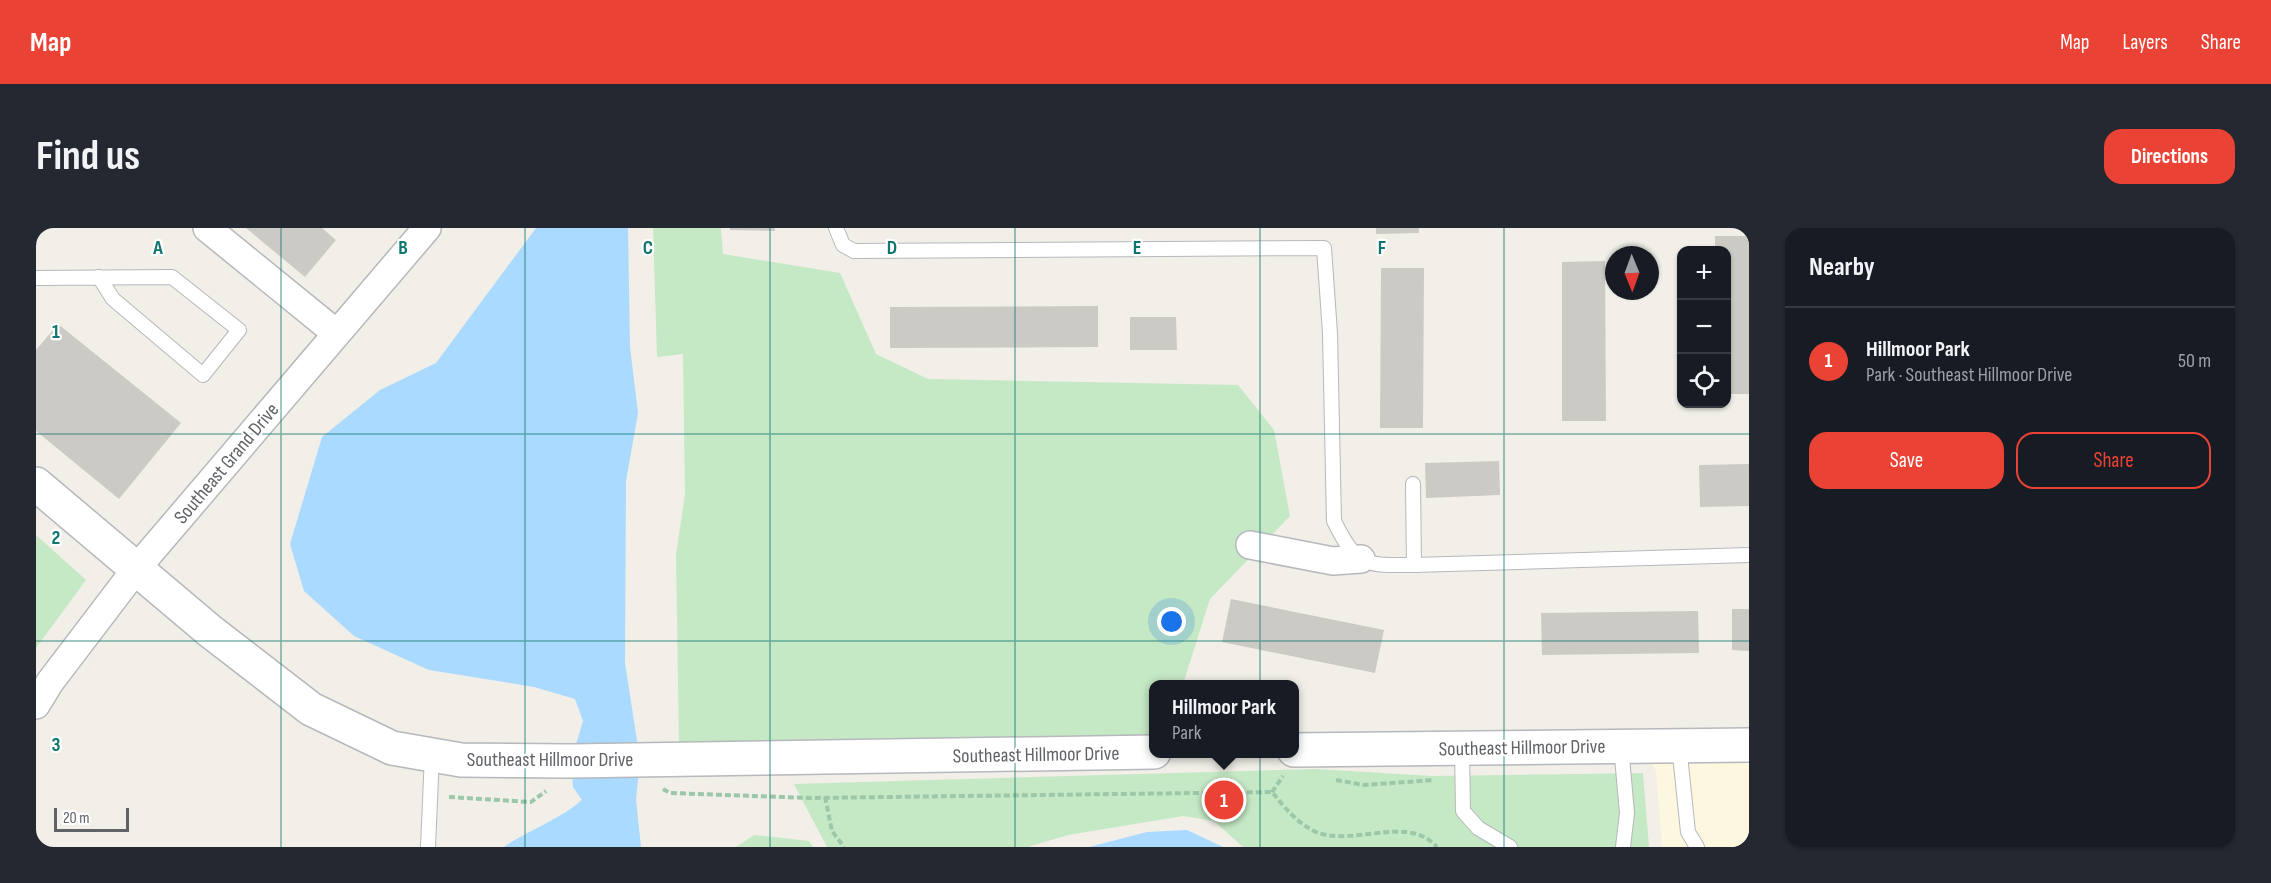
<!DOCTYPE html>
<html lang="en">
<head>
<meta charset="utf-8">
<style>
  body { margin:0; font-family:"Sofia Sans Condensed",sans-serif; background:#242831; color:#f1f3f6 }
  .controls { position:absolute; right:18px; top:18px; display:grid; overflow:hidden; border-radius:12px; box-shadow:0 2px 4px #0004 }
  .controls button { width:54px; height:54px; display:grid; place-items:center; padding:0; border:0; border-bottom:2px solid #363941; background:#171b24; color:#f1f3f6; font:30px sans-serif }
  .compass { position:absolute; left:1569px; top:18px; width:54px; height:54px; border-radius:50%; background:#171b24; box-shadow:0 2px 4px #0004; rotate:179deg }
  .scale { position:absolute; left:18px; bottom:15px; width:75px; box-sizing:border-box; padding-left:6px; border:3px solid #5f6368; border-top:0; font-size:16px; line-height:21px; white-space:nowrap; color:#5f6368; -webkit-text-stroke:4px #fff; paint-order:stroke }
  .you { position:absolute; left:1136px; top:394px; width:21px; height:21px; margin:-15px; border:4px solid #fff; border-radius:50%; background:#1a73e8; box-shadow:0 0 0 9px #1a73e833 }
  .badge { display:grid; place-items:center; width:39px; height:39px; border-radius:50%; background:#ea4335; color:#fff; font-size:20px; font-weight:700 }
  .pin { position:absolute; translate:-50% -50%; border:3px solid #fff; box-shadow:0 2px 6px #0006 }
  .popup { position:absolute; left:1113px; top:452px; width:150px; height:78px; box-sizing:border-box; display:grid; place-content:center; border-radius:12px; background:#171b24; filter:drop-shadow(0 2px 4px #0005); font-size:20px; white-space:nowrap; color:#9ea1a6 }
  .popup b { font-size:22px; color:#f1f3f6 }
  .popup::after { content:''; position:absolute; left:50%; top:100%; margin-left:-12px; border:12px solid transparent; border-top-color:#171b24 }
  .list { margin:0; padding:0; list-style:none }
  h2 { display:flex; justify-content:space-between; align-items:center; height:78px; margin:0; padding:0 24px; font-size:26px }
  h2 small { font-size:20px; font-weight:400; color:#9ea1a6 }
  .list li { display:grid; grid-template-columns:39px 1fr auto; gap:18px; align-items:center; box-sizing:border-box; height:108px; padding:0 24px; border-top:2px solid #363941 }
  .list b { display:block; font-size:22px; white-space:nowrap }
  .list p { margin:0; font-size:20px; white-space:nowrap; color:#9ea1a6 }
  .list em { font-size:20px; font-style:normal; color:#9ea1a6 }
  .actions { display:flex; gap:12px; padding:18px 24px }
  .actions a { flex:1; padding:14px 0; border:2px solid #ea4335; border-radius:18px; text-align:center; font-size:21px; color:#ea4335 }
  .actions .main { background:#ea4335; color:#fff }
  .icon { flex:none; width:33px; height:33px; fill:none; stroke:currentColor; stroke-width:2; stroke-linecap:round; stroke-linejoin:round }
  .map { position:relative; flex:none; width:1713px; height:619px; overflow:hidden; border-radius:18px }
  header { display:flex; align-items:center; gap:36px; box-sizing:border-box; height:84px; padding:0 30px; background:#ea4335; color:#fff }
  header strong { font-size:28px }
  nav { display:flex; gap:33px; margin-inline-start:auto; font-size:21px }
  .intro { display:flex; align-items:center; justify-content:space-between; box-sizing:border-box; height:144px; padding:0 36px }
  h1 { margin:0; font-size:42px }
  .button { padding:15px 27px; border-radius:18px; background:#ea4335; color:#fff; font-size:21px; font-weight:700 }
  main { display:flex; gap:36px; padding:0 36px }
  aside { flex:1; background:#171b24; border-radius:18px; box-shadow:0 2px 4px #0004 }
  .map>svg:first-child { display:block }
  .commercial { fill:#fef7e0 }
  .green { fill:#c5e8c5 }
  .water { fill:#aadaff }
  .building { fill:#cccac5 }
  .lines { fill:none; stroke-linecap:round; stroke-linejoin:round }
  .service-casing { stroke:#b5b8bc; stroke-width:16 }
  .minor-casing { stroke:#b5b8bc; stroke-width:30 }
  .tertiary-casing { stroke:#b5b8bc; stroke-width:36 }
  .path { stroke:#9cc7a9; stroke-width:4; stroke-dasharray:6 3; stroke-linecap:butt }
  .service { stroke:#fff; stroke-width:14 }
  .minor { stroke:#fff; stroke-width:27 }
  .tertiary { stroke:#fff; stroke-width:33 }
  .grid { fill:none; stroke:#0f766e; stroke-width:1.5; stroke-opacity:0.55 }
  .labels { text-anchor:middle; stroke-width:4.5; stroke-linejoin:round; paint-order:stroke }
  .street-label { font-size:20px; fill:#5f6368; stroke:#fff }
  .grid-label { font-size:20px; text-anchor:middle; font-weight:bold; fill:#0f766e; stroke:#fff; stroke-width:4.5; stroke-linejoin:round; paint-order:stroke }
</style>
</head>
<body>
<header>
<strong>Map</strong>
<nav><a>Map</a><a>Layers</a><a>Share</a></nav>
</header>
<div class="intro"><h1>Find us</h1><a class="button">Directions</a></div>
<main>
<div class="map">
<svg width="1713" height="619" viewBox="0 0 1713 619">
  <rect width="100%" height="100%" fill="#f1efe8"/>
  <path class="commercial" d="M1713,531v88h-87l-6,-76 -7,-11z"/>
  <path class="green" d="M617,0h68l2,26 117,19 36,81 52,25 310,6 36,45 16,86 -80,83 -27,85h-29l-1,54 -474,7 -3,-190 9,-61 -2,-140 -26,3z
    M0,307l50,45 -50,68z
    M1280,541l117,7 210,-3 6,74h-406l-29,-26 -31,-5 -115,19 -40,12h-201l-33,-63z
    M718,607l55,6 4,6h-77z"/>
  <path class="water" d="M500,0h92l2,119 8,66 -12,68 -1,182 15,97 -4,40 5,47h-137c26,-18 55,-27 78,-47l-9,-13 -2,-26 12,-40 -8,-22 -41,-12 -105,-17 -75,-34 -50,-45 -14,-47 32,-107 58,-47 56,-27z
    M1151,602l36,17h-134l58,-15z"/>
  <path class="building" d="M210,0h76l14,12 -31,37z
    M694,0h45v3l-45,-1z
    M1340,0h43v5l-43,1z
    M1679,8h34v158h-23v-144h-11z
    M1569,33l1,160h-44v-159z
    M1345,40h43l-1,160h-43z
    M1062,78v41l-208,1v-41z
    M1094,89h46l1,33h-47z
    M22,96l123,99 -62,76 -83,-68v-81z
    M1463,233l1,34 -74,3 -1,-35z
    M1713,236v42l-49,1 -1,-42z
    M1195,371l153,31 -9,43 -153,-31z
    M1696,381h17v42l-17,-1z
    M1662,383l1,42 -157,2 -1,-42z"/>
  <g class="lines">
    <defs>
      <path id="service" d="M800,0l7,17 11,6 470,-3 6,85 4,188c23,47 32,44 80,44l335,-10
        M0,50l136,-1 67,53 -36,45 -90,-76 -14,-22
        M1377,256l1,81
        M1643,517l9,87 9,15
        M1585,518l6,67 -4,34
        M1426,520l1,63 15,17 32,19
        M392,619l4,-92"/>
      <path id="minor" d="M171,0l129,105
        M1214,317l83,16 28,-2
        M0,477l14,-23 86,-113 291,-341"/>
      <path id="tertiary" d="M0,256l174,147 101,78 81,39 69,12 110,1 583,-9
        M1258,522l455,-5"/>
    </defs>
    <use href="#service" class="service-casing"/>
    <use href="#minor" class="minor-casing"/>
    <use href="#tertiary" class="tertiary-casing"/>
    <path class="path" d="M1300,552l28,5 70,-5
      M627,561l7,4 140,5 462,-6c13,16 25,31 44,40 38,15 92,-18 121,15
      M1236,564l11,-16
      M413,569l82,5 15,-11
      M789,569l7,34 12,16"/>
    <use href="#service" class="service"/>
    <use href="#minor" class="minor"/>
    <use href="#tertiary" class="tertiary"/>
  </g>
  <path class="grid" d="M245,0v619M489,0v619M734,0v619M979,0v619M1224,0v619M1468,0v619M0,206h1713M0,413h1713"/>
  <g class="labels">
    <g class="street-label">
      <text transform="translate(190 235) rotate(-50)" y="7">Southeast Grand Drive</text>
      <text transform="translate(1486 519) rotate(-1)" y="7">Southeast Hillmoor Drive</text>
      <text transform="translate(1000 526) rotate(-1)" y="7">Southeast Hillmoor Drive</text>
      <text x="514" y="538">Southeast Hillmoor Drive</text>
    </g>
  </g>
  <g class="grid-label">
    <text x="122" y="26">A</text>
    <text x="367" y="26">B</text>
    <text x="612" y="26">C</text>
    <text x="856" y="26">D</text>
    <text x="1101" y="26">E</text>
    <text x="1346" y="26">F</text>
    <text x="20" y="110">1</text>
    <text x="20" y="316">2</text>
    <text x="20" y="523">3</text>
  </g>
</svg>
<div class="controls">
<button>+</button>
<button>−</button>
<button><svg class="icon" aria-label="locate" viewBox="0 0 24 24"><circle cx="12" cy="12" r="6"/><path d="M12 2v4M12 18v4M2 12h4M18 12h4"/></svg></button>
</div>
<svg class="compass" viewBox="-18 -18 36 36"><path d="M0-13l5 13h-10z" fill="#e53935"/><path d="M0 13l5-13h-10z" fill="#9ea1a6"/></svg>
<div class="scale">20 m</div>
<div class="you"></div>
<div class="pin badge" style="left:1188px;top:572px">1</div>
<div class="popup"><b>Hillmoor Park</b>Park</div>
</div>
<aside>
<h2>Nearby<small></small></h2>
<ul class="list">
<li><span class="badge">1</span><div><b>Hillmoor Park</b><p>Park · Southeast Hillmoor Drive</p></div><em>50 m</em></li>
</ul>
<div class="actions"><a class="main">Save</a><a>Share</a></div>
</aside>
</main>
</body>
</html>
